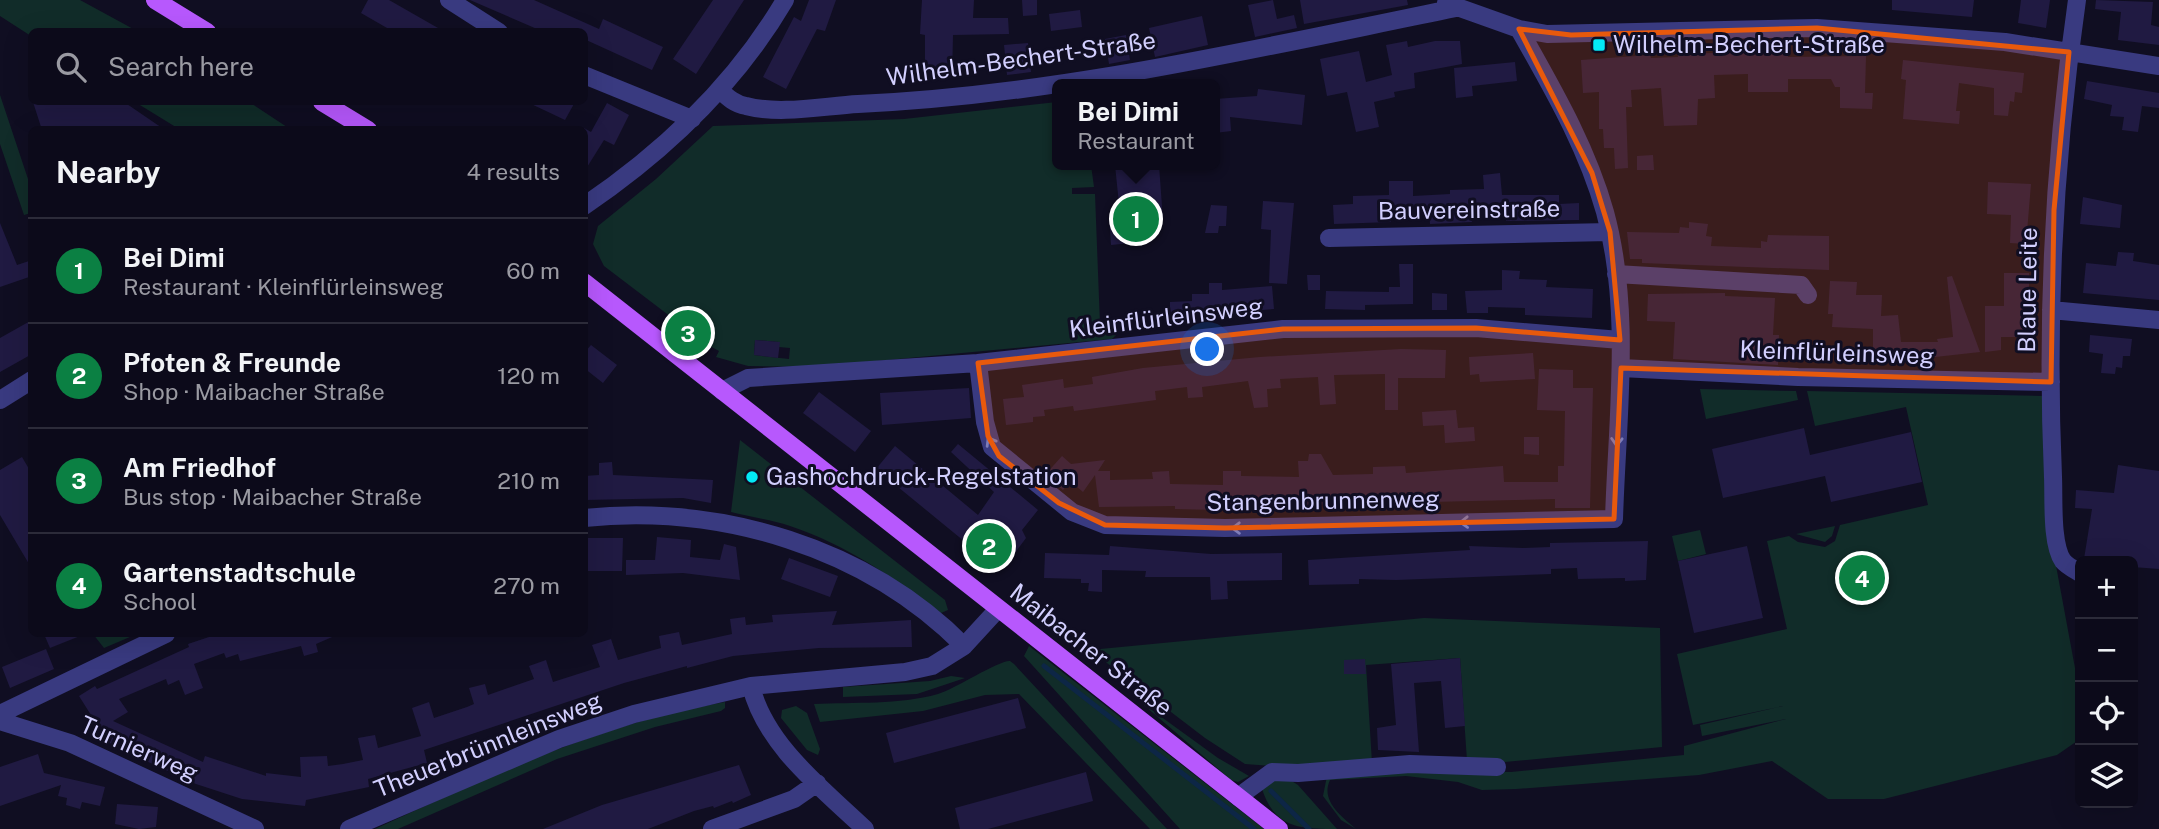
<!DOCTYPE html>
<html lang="en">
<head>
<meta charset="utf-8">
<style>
  body { margin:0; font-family:"Public Sans",sans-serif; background:#151323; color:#f1f3f6 }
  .controls { position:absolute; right:21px; bottom:21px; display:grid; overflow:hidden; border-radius:10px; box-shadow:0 7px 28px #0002 }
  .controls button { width:63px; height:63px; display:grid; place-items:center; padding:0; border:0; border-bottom:2px solid #2c2b39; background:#0c0a1a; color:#f1f3f6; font:35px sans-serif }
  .you { position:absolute; left:1208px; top:350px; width:24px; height:24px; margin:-18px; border:5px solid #fff; border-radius:50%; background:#1a73e8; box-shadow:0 0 0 10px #1a73e833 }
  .badge { display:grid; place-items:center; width:46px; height:46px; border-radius:50%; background:#0b8043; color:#fff; font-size:23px; font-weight:700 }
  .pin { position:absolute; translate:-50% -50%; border:4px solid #fff; box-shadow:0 2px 7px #0006 }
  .popup { position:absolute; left:1052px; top:79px; width:168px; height:91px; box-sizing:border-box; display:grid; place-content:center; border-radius:10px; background:#0c0a1a; filter:drop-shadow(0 2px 5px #0005); font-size:23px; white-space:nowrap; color:#9a9aa2 }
  .popup b { font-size:26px; color:#f1f3f6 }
  .popup::after { content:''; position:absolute; left:50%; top:100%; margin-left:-14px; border:14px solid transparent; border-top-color:#0c0a1a }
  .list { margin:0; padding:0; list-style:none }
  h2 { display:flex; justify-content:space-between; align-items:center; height:91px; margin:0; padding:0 28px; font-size:30px }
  h2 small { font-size:23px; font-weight:400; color:#9a9aa2 }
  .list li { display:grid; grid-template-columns:46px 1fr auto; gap:21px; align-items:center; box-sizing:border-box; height:105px; padding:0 28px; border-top:2px solid #2c2b39 }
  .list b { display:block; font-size:26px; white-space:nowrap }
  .list p { margin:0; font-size:23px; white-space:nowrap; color:#9a9aa2 }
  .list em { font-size:23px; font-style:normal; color:#9a9aa2 }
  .icon { flex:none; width:38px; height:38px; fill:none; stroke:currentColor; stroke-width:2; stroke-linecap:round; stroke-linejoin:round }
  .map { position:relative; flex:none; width:2159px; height:829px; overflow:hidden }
  .search { position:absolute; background:#0c0a1a; box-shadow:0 7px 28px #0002; left:28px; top:28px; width:560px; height:77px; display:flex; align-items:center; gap:18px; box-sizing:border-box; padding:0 24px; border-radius:10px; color:#9a9aa2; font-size:26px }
  .panel { position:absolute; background:#0c0a1a; box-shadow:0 7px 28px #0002; left:28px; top:126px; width:560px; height:511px; border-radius:10px }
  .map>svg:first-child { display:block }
  .green { fill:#112c29; fill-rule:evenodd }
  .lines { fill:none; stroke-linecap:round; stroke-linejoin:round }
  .stream { stroke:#0d2646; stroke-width:5 }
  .building { fill:#201a42 }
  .street { stroke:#393a80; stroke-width:18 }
  .primary { stroke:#b758fd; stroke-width:18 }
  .oneway { stroke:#7e7db9 }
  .marked { fill:#e8590c; fill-opacity:0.2; stroke:#e8590c; stroke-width:5; stroke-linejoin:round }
  .poi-dot { fill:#03e9f6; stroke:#100e22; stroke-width:2.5 }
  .labels { text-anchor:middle; stroke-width:6; stroke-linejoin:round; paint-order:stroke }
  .poi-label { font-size:24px; fill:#d2cffe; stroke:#100e22; text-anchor:start }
  .street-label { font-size:24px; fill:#d2cffe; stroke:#100e22 }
</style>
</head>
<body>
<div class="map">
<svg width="2159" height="829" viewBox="0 0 2159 829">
  <rect width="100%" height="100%" fill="#100e22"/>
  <path class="green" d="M0,0h80l57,31 -105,1 -1,4 -31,-20z
    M0,95l31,93v25l-7,2 -24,-71z
    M135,102h114l41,27h-111z
    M1057,102v63h34l3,22 -22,1v6h23l5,130 16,-1 1,11 -5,5 -299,28 -65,-1 -32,-9 3,-6 -11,-6 7,-10 -9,-5 -6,9 -96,-73 -11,-22 5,-18 58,-47 57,-53 191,-7zM755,340l24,2v5l11,1 -1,11 -35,-4z
    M1700,389l96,2 2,9 -92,19z
    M1807,391l236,5 4,121 33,178v44l-23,16 -173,44h-56l-56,-38 -73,14 -183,14 -34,1 -24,-8 -52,-6 -76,4c-10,21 12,37 26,49l-15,-9 -18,-24 4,-20 78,-6 106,2 173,-17v-9l102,-27 -84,17 -2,-11 83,-19 -90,19 -16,-71 110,-25 -20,-88 22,-5 9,6 27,5 10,-6 5,-16 88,-20 -22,-98 -91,19z
    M740,440l205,160 3,10 -7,3c-47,-35 -94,-68 -151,-87 -19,-6 -39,-9 -59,-14z
    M1835,526l-3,10 -7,6 -29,-8z
    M1700,530l6,24 -28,7 -6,-25z
    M1424,618l236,10 2,119 -168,16 -27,-2 -7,-103 -94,7 6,98 -76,5 -51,-4 -40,-26 -115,-88z
    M93,634h44l-33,14z
    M1029,646l235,183h-84l-156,-173z
    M1010,661l4,3 153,165h-17l-131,-135 -34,1 -62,16 -103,11 -6,-18c40,-2 85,1 124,-10 17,-5 61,-34 72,-33z
    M951,676l14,2 -48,16 -74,3v-10l87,-6z
    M1138,700l80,58 31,18 -11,6 -7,-2z
    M725,702v6l-4,3 -66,16 -98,32 -159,70h-23c113,-52 226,-106 350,-127z
    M796,706l11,7 13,36 -2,6 -11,-5 -26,-32 1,-8z
    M1268,780h22l8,5 39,44c-36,0 -62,0 -75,-40z"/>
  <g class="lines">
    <path class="stream" d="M1044,666l210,163
      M1271,791l38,38"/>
  </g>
  <path class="building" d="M368,0h21l56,32h-51l-33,-19z
    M470,0h64l65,29 4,-10 60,28 -11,23 -68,-31v-7h-40z
    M713,0h31l-48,74 -23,-15z
    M809,0h27l-11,31 -8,-2 -31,60 -23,-12 31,-60 7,4z
    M922,0h52l-1,18h35l1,16 -56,1 -1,43h-27v-43l-5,-1z
    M1022,0h15v15l-14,1z
    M1273,0l4,19 17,-4 3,13 -42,9 -7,-32z
    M1300,0h107l1,5 -104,19z
    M1892,0h82l-2,17 -80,-7z
    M2021,0h29l-4,28 -28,-5z
    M2096,0l57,2 -2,23 8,2v18l-41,-5 3,-28 -26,-3z
    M1080,10l2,17 -31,4 -2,-17z
    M1202,16l6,29 -53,12 -6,-29z
    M1126,35l4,25 -21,4 -4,-25z
    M1407,41l1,6 27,-6h25l2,23 -48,9 1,15 -21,4 1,5 -21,5 5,25 -23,5 -9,-40 -20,4 -7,-37 39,-8 7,31 26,-7 -6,-30z
    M1028,43l3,29 -24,3 -3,-30z
    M1714,53h74v4l78,-1 -1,37h8l-1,16 -32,-1v-21h-5l-4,-8h-43v13h-40v-18l-34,1 1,23 -17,1 -1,26 -33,1 -3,-38 -30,2 1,17h-6l2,61 -13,1 -1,-21h-10l-1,-19h-4v-37l-16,1 -2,-33 69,-5 1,3 27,-1v-3z
    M1903,60l121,13 -2,20 -7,-1 -1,10 -4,-1 -2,15 -14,-1v-27l-35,-5 -3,28h4l-1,13 -56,-5 3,-39 -5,-1z
    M1515,62l2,19 -45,5 1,10 -17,2 -2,-30z
    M2087,81l72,12v15l-17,-2 -4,26 -16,-2 2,-13 -14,-1 2,-11 -28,-6z
    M1258,89l47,6 -3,30 -72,-8 1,14 -16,2v-34l42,-3z
    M33,102h91l41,28h-123z
    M527,102h48l-10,18z
    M607,103l22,12 -15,30 -10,-5 -20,32v-44l7,4z
    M1653,155l1,15h-17v-14z
    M1115,165h44l4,55 -7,1v7l-5,1 1,12 -41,4 -2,-30 11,-1z
    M1500,173l2,22h57v9l20,-1v17l-73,1v-5l-35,1 1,5 -42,2 -1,-13h-38v11l-57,2 -1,-19 20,-1v-8l36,-1v-14h24v15l37,-2v-4l34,-1 -1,-14z
    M1988,182l43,2 -5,60 -16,-1 1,-28 -24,-1z
    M2083,197l39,8 -2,23 -40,-4z
    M1263,201l31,2 -7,81 -18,-1 2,-53 -10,-1z
    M1211,205l16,1 -1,20h-7l-1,7h-13z
    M1689,222l19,2 -2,12 6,1 -1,9 50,2v-7l6,1 1,-7 61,1v34l-187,-7v-4h-12l-3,-27 52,1 1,-6 9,1z
    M0,223l17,42 15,-5v16l-32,11z
    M2118,252l16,1 -1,8 26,4v35l-76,-7 3,-30 30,3z
    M1399,264h14v40l-48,1v5l-40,-1 1,-18 63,1v-5h11z
    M1502,270l18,1 -1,8 28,1 -1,7 47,2 -1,29 -67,-3v-7l-37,-1v6h-21l-2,-22 37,-1z
    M2004,273h25v64h-28v13l-16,2v-46h19z
    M1307,275h13v15h-12z
    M1952,276l28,76 -45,5 -34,-1v6h-28v-33l-41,-2 1,-13h-5l2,-33 27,1 -1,13h26l-1,21 17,-1 3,27h37l-1,-3 16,-2 -6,-60z
    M1209,283h13v7l50,-4 2,23 -52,4v3h-52v-14l22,-1v-7h17z
    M1432,293l15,1v16h-15z
    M1725,293v3l50,2 -2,37h6l-1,30 -105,-6 2,-37 -28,-1 1,-27z
    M32,320v34l-32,18v-34z
    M2090,335l42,4 -2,17h-7l-1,12 -6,-1 -1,7 -14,-1 2,-19 -14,-2z
    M755,340l25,2 -2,16 -24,-3z
    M591,345l26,20 -14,18 -19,-15v-15z
    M1401,349l45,1 -1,28h-47v32h-13v-36l-51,1 2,29 -16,1 -2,-28 -38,2 1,9 -14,1 1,18 -14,1 -6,-27 -46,6 1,10 -15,1 -1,-11 -32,4 1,9 -82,11 -1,-5 -29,4 1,6 -12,1v5l-27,3 -3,-26 21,-2 -2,-12 41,-6 1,9 29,-4 -1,-7 51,-9 117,-11z
    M1533,353l2,26 -55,3 -1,-8 -9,1 -1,-18z
    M1539,369l34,1v18h20l-3,120h-35v-9l-337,8v3l-43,-1v-3l-76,1 -4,-32 -12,17 -13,-11 -7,9 -18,-15 17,-19 9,8 34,-4 -7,11h12v9l43,-1 -1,-7 17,-1 1,13 53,1v-14h18v5l58,1 -1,-16h10l1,-7h12l12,21 40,-1v-7l32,-1 1,7 97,-7 1,16h54v-16h6l1,-55 -28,-1z
    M969,388l2,30 -89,7 -2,-32z
    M819,392l52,39 -16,21 -52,-39z
    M1456,410l2,18 16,-1 1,14 -30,2 -1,-18 -21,1 -1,-14z
    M1804,428l6,27 101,-23 11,50 -91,20 -6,-26 -102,22 -11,-49z
    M1524,437h15v18l-15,-1z
    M958,444l80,66 -16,20 4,8 -14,19 -8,-7 -12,14 -116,-95 19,-23 83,69 16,-23 -43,-40z
    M22,457l10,17v95l-32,-54v-45z
    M612,462l1,13 100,5 -2,23 -28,-5 -99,2v-24l15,-1v-12z
    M2118,465l41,6v98l-26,-2v-6l-49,-2 8,-50 -17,-1 1,-18 38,3z
    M657,537l34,3 -1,17 30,3 4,-16 12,3 4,33 -57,-7 -57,2v-15h29z
    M584,538h39l-1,33h-38z
    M1648,541l-2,39 -21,1v-3l-47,1 -1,-11 -26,1v5l-155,6 -37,-1v5l-50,1 -1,-25 162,-10 -1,-4 54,2 27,-1v-4z
    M1110,546l101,8 71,-1v27l-55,1 1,18 -17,1 -1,-23h-65l1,-6 -44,-1v22l-14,-1 1,-8h-8v-4l-37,-1 1,-25 64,2z
    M1747,546l16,72 -69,15 -16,-72z
    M789,558l49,18 -8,21 -49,-18z
    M837,611l-5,14 79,-5 1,27 -93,1 -86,8 -46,12v-2l-63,17 -200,67 3,13 -59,16 1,8 -63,13 -1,6 -63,-7 -46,-15 -65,-30 -23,-12 -29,-46 16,-10 2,3 92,-42 -1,-3 30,-10h121l-23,10 2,8 -14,4 -3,-10 -61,15 -2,-7 -12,4 -2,-5 -30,11 9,24 -18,7 -6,-15 -11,5 -2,-6 -47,20 9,13 -15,9 90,41 2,-6 61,20v-3l35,4 -1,-20 27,-1 1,10 15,-2 20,-4 -5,-22 17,-3 3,13 43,-12 -9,-28 17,-6 5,16 33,-11 7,-3 -5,-16 16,-4 3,11 46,-16 -5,-13 17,-6 7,22 47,-15 -8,-22 19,-6 7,21 43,-12 -2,-12 20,-4 3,13 50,-11 -2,-15 15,-2 1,8 27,-3 -1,-7z
    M44,634h41l-35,14z
    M46,649l8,20 -44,19 -8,-21z
    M1460,658l5,68 -20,2 -4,-47 -27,2 5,69 -41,-2 -1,-22 19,-3 -5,-61z
    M1365,659l1,15h-22v-14z
    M1018,698l8,30 -132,35 -8,-30z
    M38,754l6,19 61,14 -5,19 -18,-4 -2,7 -14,-4 1,-7 -9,-2 3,-11 -61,21v-39z
    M739,765l12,30 -18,8 -1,-2 -18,7 -1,-2 -19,5 -46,18h-105l59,-24z
    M1086,772l7,29 -105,28h-28l-5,-21z
    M117,804l41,3 -2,20 -17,2 -24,-5z"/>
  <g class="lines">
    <path class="street" d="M449,0l50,32
      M2077,0c-23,158 -31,318 -24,477 1,21 -2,67 10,84 3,4 12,9 17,12
      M1446,3l73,26 28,5 270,-6 188,14 154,24
      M584,75l108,44
      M720,90c8,8 15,14 26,16 34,9 77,0 112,-2 201,-9 400,-56 598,-96
      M584,206c81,-55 151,-121 201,-206
      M1329,238l281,-6
      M1616,274l185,11 7,10
      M2051,310l108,10
      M978,363l7,59 7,25 80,65 33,13 120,3 389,-9c3,-101 18,-208 -9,-307 -19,-67 -53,-124 -86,-183
      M1621,368l177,9 253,5
      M722,391l26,-13 230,-15 305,-34 193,-1 144,12
      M0,400l32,-20
      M584,518c137,-14 282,29 380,128
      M751,686c14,59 72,103 114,143
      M0,714l166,-80
      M0,721l70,22 185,86
      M1238,797l34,-25 26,1 112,-9 87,3
      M349,829l210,-90 75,-25 117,-28 154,-14 27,-6 32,-20 34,-37
      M712,829l82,-30 23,-16"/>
    <path class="primary" d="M155,0l52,32
      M322,102l46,28
      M584,282l695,547"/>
  </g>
  <defs><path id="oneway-shaft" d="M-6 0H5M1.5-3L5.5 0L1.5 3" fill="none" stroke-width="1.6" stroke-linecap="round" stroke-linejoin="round" transform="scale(1.75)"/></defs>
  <g class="oneway">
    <use href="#oneway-shaft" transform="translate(1617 436) rotate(92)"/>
    <use href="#oneway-shaft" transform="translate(993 446) rotate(-120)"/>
    <use href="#oneway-shaft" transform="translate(1470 522) rotate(178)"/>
    <use href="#oneway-shaft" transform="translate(1242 528) rotate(179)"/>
  </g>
  <path class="marked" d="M1817,28l252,24 -15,158 -3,172 -430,-14 -7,151 -389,9 -120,-3 -46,-22 -60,-47 -11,-20 -10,-73 305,-34 193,-1 144,12 -10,-108 -18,-59 -73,-144 52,6z"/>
  <g class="poi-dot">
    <rect x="1592" y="38" width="14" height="14" rx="3.5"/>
    <circle cx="752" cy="477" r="7"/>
  </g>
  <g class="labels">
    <g class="poi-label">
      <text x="1613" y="53">Wilhelm-Bechert-Straße</text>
      <text x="766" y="485">Gashochdruck-Regelstation</text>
    </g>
    <g class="street-label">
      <text transform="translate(1021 59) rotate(-8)" y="8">Wilhelm-Bechert-Straße</text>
      <text transform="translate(1469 210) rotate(-1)" y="8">Bauvereinstraße</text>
      <text transform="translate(2028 290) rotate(-89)" y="8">Blaue Leite</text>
      <text transform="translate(1166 318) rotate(-7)" y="8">Kleinflürleinsweg</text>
      <text transform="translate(1837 353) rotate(2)" y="8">Kleinflürleinsweg</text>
      <text transform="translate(1323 501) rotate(-1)" y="8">Stangenbrunnenweg</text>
      <text transform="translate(1091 650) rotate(38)" y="8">Maibacher Straße</text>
      <text transform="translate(488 745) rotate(-22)" y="8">Theuerbrünnleinsweg</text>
      <text transform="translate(139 749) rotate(24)" y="8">Turnierweg</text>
    </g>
  </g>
</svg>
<div class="controls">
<button>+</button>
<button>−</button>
<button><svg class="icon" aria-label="locate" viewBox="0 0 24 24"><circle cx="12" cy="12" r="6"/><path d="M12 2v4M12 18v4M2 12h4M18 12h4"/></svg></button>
<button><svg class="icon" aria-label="layers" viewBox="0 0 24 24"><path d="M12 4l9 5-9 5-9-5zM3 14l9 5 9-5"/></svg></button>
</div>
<div class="you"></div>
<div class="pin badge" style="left:1136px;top:219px">1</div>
<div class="popup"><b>Bei Dimi</b>Restaurant</div>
<div class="pin badge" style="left:989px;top:546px">2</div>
<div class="pin badge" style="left:688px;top:333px">3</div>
<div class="pin badge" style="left:1862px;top:578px">4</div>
<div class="search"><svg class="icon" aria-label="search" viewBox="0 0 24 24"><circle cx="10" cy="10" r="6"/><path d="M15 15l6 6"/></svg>Search here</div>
<section class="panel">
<h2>Nearby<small>4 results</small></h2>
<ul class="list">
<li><span class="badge">1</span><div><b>Bei Dimi</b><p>Restaurant · Kleinflürleinsweg</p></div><em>60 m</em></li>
<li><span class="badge">2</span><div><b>Pfoten &amp; Freunde</b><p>Shop · Maibacher Straße</p></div><em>120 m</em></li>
<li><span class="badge">3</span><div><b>Am Friedhof</b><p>Bus stop · Maibacher Straße</p></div><em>210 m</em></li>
<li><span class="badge">4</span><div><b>Gartenstadtschule</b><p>School</p></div><em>270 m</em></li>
</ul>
</section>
</div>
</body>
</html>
